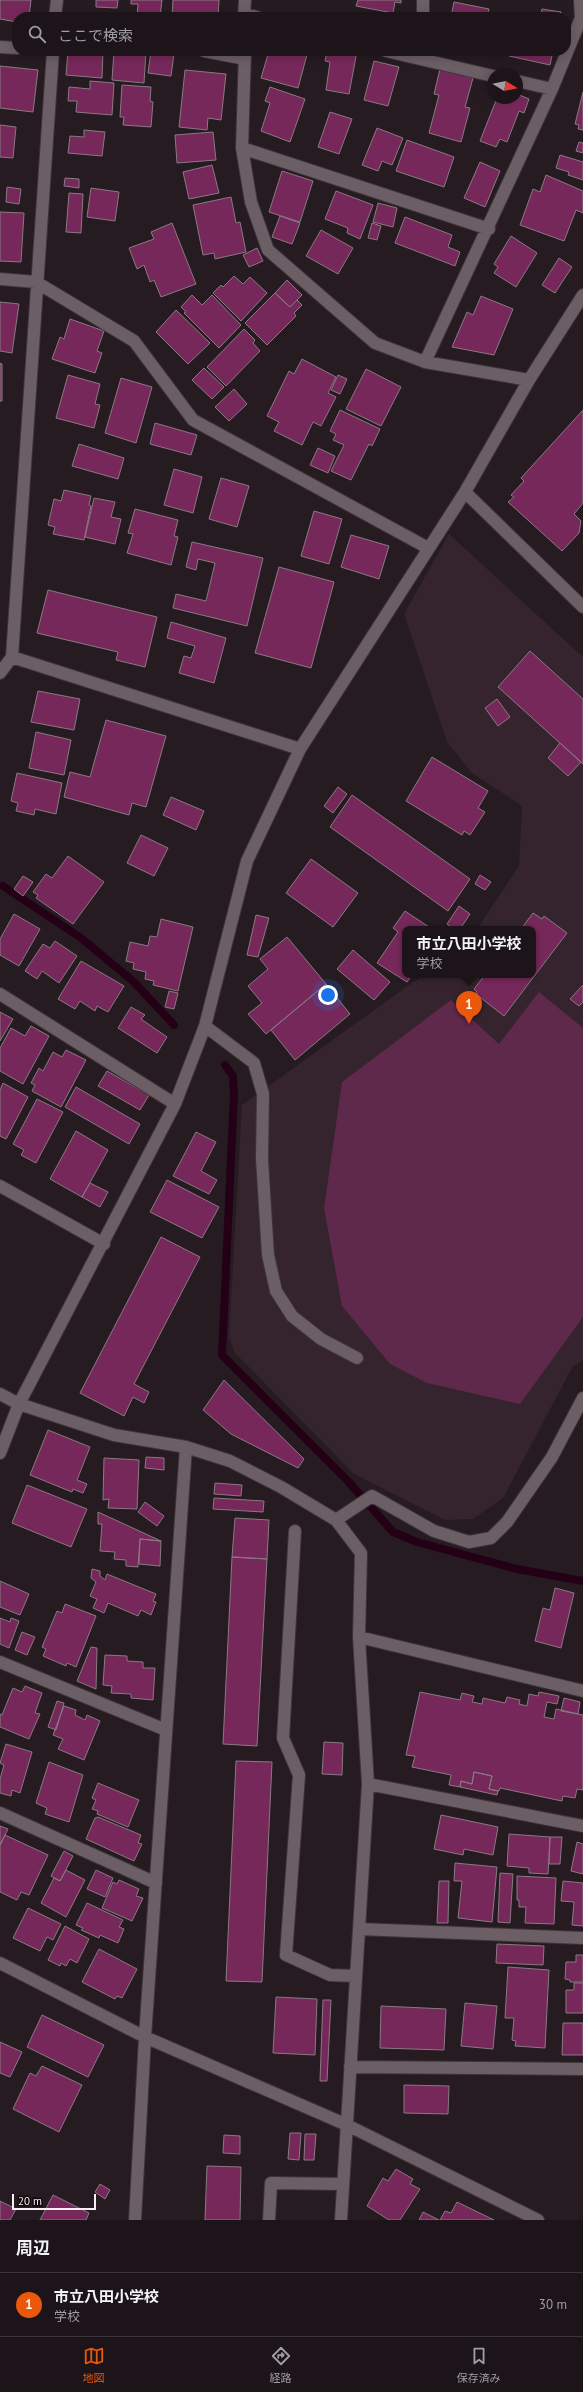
<!DOCTYPE html>
<html lang="ja">
<head>
<meta charset="utf-8">
<style>
  body { margin:0; font-family:"PT Sans","Noto Sans JP",sans-serif; background:#251d22; color:#f1f3f6 }
  .compass { position:absolute; left:487px; top:68px; width:36px; height:36px; border-radius:50%; background:#1c1419; box-shadow:0 2px 10px #0003; rotate:100deg }
  .scale { position:absolute; left:12px; bottom:10px; width:84px; box-sizing:border-box; padding-left:4px; border:2px solid #f7eff3; border-top:0; font-size:11px; line-height:14px; white-space:nowrap; color:#f7eff3; -webkit-text-stroke:3px #0c0709; paint-order:stroke }
  .you { position:absolute; left:328px; top:995px; width:14px; height:14px; margin:-10px; border:3px solid #fff; border-radius:50%; background:#1a73e8; box-shadow:0 0 0 6px #1a73e833 }
  .badge { display:grid; place-items:center; width:26px; height:26px; border-radius:50%; background:#ea580c; color:#fff; font-size:13px; font-weight:700 }
  .pin { position:absolute; translate:-50% -33px; filter:drop-shadow(0 1px 2px #0008) }
  .pin::after { content:''; position:absolute; top:21px; width:14px; height:12px; background:inherit; clip-path:polygon(0 0,100% 0,50% 100%) }
  .popup { position:absolute; left:402px; top:926px; width:134px; height:52px; box-sizing:border-box; display:grid; place-content:center; border-radius:8px; background:#1c1419; filter:drop-shadow(0 1px 3px #0005); font-size:13px; white-space:nowrap; color:#a09ea2 }
  .popup b { font-size:15px; color:#f1f3f6 }
  .popup::after { content:''; position:absolute; left:50%; top:100%; margin-left:-8px; border:8px solid transparent; border-top-color:#1c1419 }
  .list { margin:0; padding:0; list-style:none }
  h2 { display:flex; justify-content:space-between; align-items:center; height:52px; margin:0; padding:0 16px; font-size:17px }
  h2 small { font-size:13px; font-weight:400; color:#a09ea2 }
  .list li { display:grid; grid-template-columns:26px 1fr auto; gap:12px; align-items:center; box-sizing:border-box; height:64px; padding:0 16px; border-top:1px solid #3a3338 }
  .list b { display:block; font-size:15px; white-space:nowrap }
  .list p { margin:0; font-size:13px; white-space:nowrap; color:#a09ea2 }
  .list em { font-size:13px; font-style:normal; color:#a09ea2 }
  .icon { flex:none; width:22px; height:22px; fill:none; stroke:currentColor; stroke-width:2; stroke-linecap:round; stroke-linejoin:round }
  .map { position:relative; flex:none; width:583px; height:2220px; overflow:hidden }
  .search { position:absolute; background:#1c1419; box-shadow:0 2px 10px #0003; left:12px; right:12px; top:12px; height:44px; display:flex; align-items:center; gap:10px; box-sizing:border-box; padding:0 14px; border-radius:16px; color:#a09ea2; font-size:15px }
  .sheet { height:116px; background:#1c1419 }
  nav { display:flex; justify-content:space-around; align-items:center; box-sizing:border-box; height:56px; border-top:1px solid #3a3338; background:#1c1419; font-size:11px; color:#a09ea2 }
  nav a { display:grid; justify-items:center; gap:2px }
  nav .on { color:#ea580c }
  .map>svg:first-child { display:block }
  .built { fill:#35242d }
  .green { fill:#5e294a }
  .lines { fill:none; stroke-linecap:round; stroke-linejoin:round }
  .stream { stroke:#240017; stroke-width:8 }
  .building { fill:#77285b; stroke:#887a82 }
  .minor-casing { stroke:#3d3539; stroke-width:14 }
  .minor { stroke:#6c5e65; stroke-width:12 }
</style>
</head>
<body>
<div class="map">
<svg width="583" height="2220" viewBox="0 0 583 2220">
  <rect width="100%" height="100%" fill="#261b21"/>
  <path class="built" d="M449,534l134,123v703l-10,6 -70,132 -30,21 -28,1 -91,-46 -119,-121 -6,-16 13,-232 181,-130h110v-46h-56l42,-63 3,-60 -50,-33 -25,-31 -43,-128z"/>
  <path class="green" d="M539,992l44,36v289l-63,87 -93,-21 -37,-19 -48,-58 -18,-98 18,-126 109,-82 48,44z"/>
  <g class="lines">
    <path class="stream" d="M3,886l78,52 53,44 40,43
      M225,1065l8,11 1,17 -12,262 125,125 46,52 24,10 100,27 66,12"/>
  </g>
  <path class="building" d="M0,0h31l-2,17h-12v5l-17,-3z
    M96,0h22l-1,8 -21,-1z
    M131,0h31l-2,17h-23l1,-13h-7z
    M173,0h46l-1,17h-46z
    M358,0h43v3l-6,-1 -2,11 -37,-7z
    M454,2l35,7 -2,8h-36z
    M542,9l19,3 -1,5h-20z
    M68,51h35l-1,27 -36,-3z
    M114,51h32l-2,32 -32,-3z
    M151,51l23,3 -3,22 -23,-3z
    M269,51h39l-10,37 -37,-10z
    M327,51h30l-8,43 -23,-4 4,-28 -5,-1z
    M510,51h43l-3,14 -41,-9z
    M374,61l25,6 -11,39 -24,-6z
    M0,66l38,4 -5,42 -33,-4z
    M440,69l33,9 -8,29 5,1 -9,34 -32,-9 10,-38 -5,-1z
    M185,70l41,4 -5,46 -13,-2 -1,12 -28,-3z
    M90,81l24,2 -2,32 -36,-3 1,-11h-9l1,-14 21,2z
    M122,85l29,2 -1,14 3,1 -2,25 -28,-2 1,-8h-4z
    M270,87l35,12 -15,43 -29,-11 9,-28 -5,-2z
    M583,92v38l-5,-1 1,-4 -4,-1z
    M517,94l12,5 -5,14 -5,-2 -12,31 -7,-3 -4,8 -16,-6 17,-43h20z
    M330,112l22,7 -13,35 -21,-7z
    M0,125l16,2 -3,31 -13,-1z
    M377,128l26,10 -11,27 -10,-4 -4,10 -16,-6z
    M84,130l21,2 -3,24 -34,-3 2,-17 14,1z
    M213,132l3,28 -39,3 -2,-28z
    M407,140l47,17 -10,30 -48,-16z
    M579,142l4,1v10l-7,-2z
    M560,155l23,7v18l-15,-5 1,-3 -13,-4z
    M480,162l20,9 -15,36 -21,-9z
    M212,165l7,28 -30,6 -6,-27z
    M282,171l31,10 -13,41 -31,-10z
    M546,175l37,16v22l-7,-3 -12,31 -44,-16 13,-36 7,3z
    M65,178l14,1v9l-15,-2z
    M7,187l14,2 -2,15 -13,-2z
    M91,188l28,4 -4,29 -28,-4z
    M336,191l37,14 -13,34 -13,-6 1,-5 -23,-9z
    M69,193l14,1 -2,39 -15,-1z
    M231,197l5,26 4,-1 6,30 -31,7 -1,-6 -11,2 -10,-50z
    M378,203l19,5 -4,19 -20,-5z
    M0,212l24,1 -3,49 -21,-1z
    M280,216l20,7 -8,21 -20,-7z
    M405,217l47,18 -4,12 12,5 -5,14 -60,-23z
    M172,223l24,61 -35,13 -7,-17 -4,2 -6,-17 -7,4 -8,-21 25,-9 -3,-7z
    M372,223l9,3 -4,14 -9,-2z
    M321,230l32,18 -15,26 -32,-18z
    M511,236l26,17 -21,34 -22,-14 4,-6 -4,-3z
    M257,248l6,13 -14,6 -6,-12z
    M559,258l13,9 -17,26 -13,-8z
    M234,276l9,8 7,-7 17,16 -26,28 -28,-28 8,-8 2,2z
    M287,280l15,15 -12,12 -15,-14z
    M275,293l15,14 7,-7 5,5 -8,8 2,3 -29,29 -22,-22z
    M192,295l10,10 10,-10 29,30 -22,23 -35,-35 2,-1 -5,-5z
    M481,296l32,13 -19,46 -42,-8 15,-35 6,3z
    M0,302l19,2 -7,49 -12,-2z
    M176,310l34,33 -22,21 -32,-32z
    M70,319l34,12 -7,20 5,2 -7,20 -43,-14 8,-22 4,2z
    M244,329l11,11 -2,3 7,8 -34,35 -19,-19z
    M302,359l34,18 -8,16 8,4 -15,29 -8,-4 -11,23 -28,-14 5,-9 -12,-6 22,-45 5,3z
    M0,363l2,1v37h-2z
    M204,368l20,19 -12,12 -20,-19z
    M366,369l35,18 -20,39 -35,-17z
    M68,375l32,9 -5,20 5,1 -6,23 -38,-10z
    M338,375l9,4 -7,15 -9,-4z
    M121,378l31,9 -16,56 -31,-10z
    M234,389l13,15 -18,17 -14,-14z
    M340,410l40,19 -8,17 -3,-2 -18,36 -20,-9 13,-26 -11,-5 3,-6 -6,-3z
    M583,410v93l-9,11 7,7 -2,12 -17,18 -54,-49 6,-5 -3,-2 13,-14 -3,-3z
    M155,423l42,12 -6,20 -41,-11z
    M79,444l45,14 -6,21 -46,-13z
    M318,448l17,8 -7,17 -18,-8z
    M174,469l28,8 -9,36 -29,-8z
    M221,478l28,8 -12,41 -28,-8z
    M64,490l27,6 -2,9 2,1 -7,34 -31,-6 2,-7 -7,-2 6,-26 7,2z
    M94,498l21,4 -4,15 10,2 -6,25 -30,-7z
    M135,509l43,11 -4,16 4,1 -7,28 -44,-12 6,-19 -5,-1z
    M314,511l28,8 -13,45 -28,-8z
    M351,535l38,11 -10,33 -38,-12z
    M192,542l71,16 -16,68 -74,-18 3,-14 30,7 9,-38 -17,-4 -2,11 -10,-3z
    M279,567l55,15 -23,86 -56,-15z
    M48,590l109,27 -12,50 -29,-7 2,-8 -81,-19z
    M171,622l55,16 -12,45 -35,-10 5,-17 7,2 4,-12 -28,-8z
    M530,651l53,48v65l-85,-77z
    M38,691l42,8 -6,31 -43,-8z
    M497,699l13,18 -12,9 -13,-18z
    M106,720l60,16 -20,71 -14,-4 -3,12 -65,-18 6,-25 20,5z
    M36,732l35,8 -7,35 -35,-7z
    M560,743l21,19 -13,14 -20,-18z
    M432,757l56,34 -10,17 7,4 -15,23 -6,-4 -2,4 -56,-34z
    M17,773l45,10 -6,31 -21,-5 -1,6 -18,-4 2,-8 -7,-2z
    M338,787l9,7 -14,19 -9,-7z
    M352,795l118,84 -22,32 -118,-84z
    M171,797l33,14 -8,19 -33,-15z
    M141,835l27,13 -14,28 -27,-13z
    M68,856l36,26 -31,42 -37,-26 2,-3 -5,-3 13,-18 6,4z
    M311,859l47,34 -25,34 -47,-34z
    M480,875l11,7 -6,8 -10,-6z
    M23,876l10,6 -10,14 -9,-7z
    M459,906l11,8 -10,15h-6l-7,-5z
    M405,911l27,18h-27v46h7l-5,7 -30,-19 21,-31 -5,-4z
    M533,913l9,6 2,-3 23,17 -63,83 -28,-22 1,-2 -3,-3 11,-14h48v-46h-12z
    M14,914l26,15 -21,37 -19,-11v-16z
    M256,915l13,3 -11,39 -11,-2z
    M161,919l32,8 -15,64 -25,-6 1,-4 -9,-2 1,-7 -13,-3 1,-6 -8,-2 4,-19 18,4 2,-10 7,1z
    M287,937l39,47 -60,50 -18,-20 14,-11 -14,-17 20,-17 -8,-10z
    M55,941l22,15 -18,27 -17,-12 -5,8 -12,-8 18,-27 7,4z
    M353,950l37,32 -16,18 -37,-31z
    M81,961l43,25 -16,26 -11,-6 -2,5 -15,-10 -5,8 -17,-10z
    M326,984l24,30 -55,46 -24,-30z
    M583,985v17l-4,4 -9,-7z
    M169,991l9,2 -4,16 -9,-2z
    M131,1007l14,8 -4,4 26,18 -10,16 -39,-25z
    M0,1012l13,7 -13,22z
    M31,1026l18,10 -26,48 -23,-13v-23l11,-20 14,8z
    M66,1050l20,10 -25,47 -29,-16 3,-6 -4,-2 8,-15 4,3 10,-19 9,5z
    M107,1071l42,24 -9,15 -42,-24z
    M3,1083l25,14 -22,42 -6,-3v-46z
    M76,1087l64,37 -11,20 -64,-37z
    M37,1099l26,13 -27,51 -15,-8 3,-5 -11,-6z
    M76,1131l32,19 -26,47 -32,-18z
    M196,1132l20,10 -15,29 16,9 -8,14 -36,-18z
    M167,1180l52,27 -17,31 -52,-26z
    M90,1183l18,9 -8,15 -18,-10z
    M161,1237l39,20 -66,127 15,8 -5,11 -11,-6 -9,19 -44,-23z
    M224,1380l80,79 -6,9 -67,-34 -28,-24z
    M48,1430l42,17 -13,33 10,4 -4,9 -10,-4 -1,3 -42,-17z
    M146,1457l18,1v12l-19,-2z
    M104,1458l35,2 -2,49 -29,-1 1,-9 -6,1z
    M215,1483l27,2 -1,11 -27,-2z
    M27,1485l60,24 -16,38 -59,-24z
    M214,1498l50,3 -1,11 -50,-3z
    M145,1502l19,14 -7,10 -19,-14z
    M98,1512l63,29 -21,-2 -2,28 -12,-1v-6l-12,-1 1,-7 -15,-1 2,-27h-4z
    M235,1518l34,2 -2,39 -35,-2z
    M140,1539l21,2 -1,25 -21,-2z
    M232,1557l35,2 -10,187 -34,-2z
    M92,1569l8,2v5l5,4 2,-6 49,20 -3,7 3,1 -5,13 -10,-5 -3,6 -30,-13 -4,10 -11,-5 4,-9 -7,-3 6,-14 -5,-4z
    M0,1581l29,13 -9,21 -20,-8z
    M555,1588l19,5 -13,55 -26,-7 8,-33 7,2z
    M65,1604l31,12 -20,51 -9,-4 -1,3 -23,-10 3,-7 -4,-2 15,-36 5,2z
    M0,1618l10,4 1,-4 8,3 -10,27 -9,-4z
    M22,1632l13,5 -8,18 -12,-5z
    M91,1647l6,1 -1,41 -19,-8z
    M105,1655l22,1v5l16,1v6h12l-2,32 -22,-2v-4l-20,-1 1,-7 -9,-1z
    M25,1686l17,7 -7,20 5,1 -11,25 -29,-12v-13l2,1 11,-27 9,4z
    M420,1692l40,8 2,-7 12,3 -2,6 10,2 1,-6 22,5 2,-6 13,3 -1,4 8,2 2,-12 9,2 1,-4 20,4 -2,8 -10,-2 -3,15 10,2 2,-10 27,6v75l-6,-1 -2,9 -12,-2 -1,5 -62,-13 -1,3 -10,-2 3,-13 -18,-4 -2,12 -11,-3 -1,6 -11,-2 2,-10 -39,-8 3,-11 -9,-1z
    M564,1698l16,4 -2,12 -17,-3z
    M57,1701l7,2 -8,27 -8,-3z
    M64,1706l12,4 -1,5 10,5 2,-5 13,6 -16,39 -26,-11 5,-10 -10,-4z
    M324,1742l19,1 -1,32 -20,-1z
    M6,1744l26,8 -12,41 -8,-3 -1,6 -11,-3v-14l4,-14 -4,-2z
    M236,1761l36,1 -10,220 -36,-1z
    M49,1762l34,13 -14,47 -24,-8 2,-6 -11,-5z
    M474,1772l18,4 -3,13 9,2 -1,4 -37,-8 1,-6 11,3z
    M98,1783l41,17 -11,27 -31,-13 1,-3 -6,-2 4,-9 -4,-2z
    M441,1815l57,12 -5,28 -29,-6 -1,6 -29,-6z
    M98,1817l43,18 -3,8 4,1 -8,17 -48,-22 9,-21z
    M0,1826l8,3 -8,16z
    M509,1834l41,3 -2,37 -19,-1v-5l-22,-2z
    M5,1835l43,20 -19,40 -8,-3 -4,8 -17,-8v-47z
    M550,1837h12l-2,27h-11z
    M577,1842l6,2v30l-12,-3z
    M64,1851l9,5 -13,25 -9,-5z
    M455,1863l42,4 -5,55 -34,-4 4,-37h-8z
    M66,1870l19,10 -19,37 -25,-14 13,-25 6,3z
    M96,1870l17,8 -8,19 -18,-8z
    M500,1873l13,1 -3,49 -12,-1z
    M517,1876l39,2 -2,46 -29,-1 1,-16h-7v-7h-2z
    M119,1880l20,9 -3,7 7,2 -11,23 -30,-13 11,-26 4,2z
    M439,1881h10l-1,42h-11z
    M563,1881l20,2v43l-11,-1 2,-23 -13,-1z
    M87,1903l36,17 -4,7 5,2 -6,14 -18,-8 -1,3 -18,-8 2,-2 -7,-3z
    M28,1908l33,16 -8,16 -6,-3 -7,14 -27,-13z
    M65,1926l24,13 -12,24 -7,-4 -4,7 -5,-3 -1,3 -12,-6z
    M497,1944l47,2 -1,19 -47,-2z
    M99,1949l38,20 -15,29 -5,-2 -2,3 -33,-17z
    M576,1955h7v27h-13v-2l-5,-1 1,-17h10z
    M508,1967l41,3 -4,78 -30,-2 1,-5 -4,-1 2,-22h-9z
    M574,1983h9v30h-17v-23h8z
    M276,1997l41,2 -2,56 -42,-2z
    M323,2000h8l-4,81h-7z
    M465,2003l32,3 -4,43 -32,-3z
    M381,2006l65,3 -2,41 -64,-2z
    M42,2015l62,30 -16,32 -61,-30z
    M563,2023h20v32h-21z
    M0,2042l22,10 -12,25 -10,-4z
    M42,2066l40,19 -23,47 -46,-23 17,-36 6,3z
    M404,2085l45,1 -1,28 -44,-1z
    M290,2133h11l-2,27 -11,-1z
    M305,2134h11l-2,26h-10z
    M224,2135l16,1v18l-17,-1z
    M207,2166l34,1 -1,53h-35z
    M396,2169l17,10 -3,5 10,5 -20,31h-11l-22,-14 16,-28 5,3z
    M100,2184l10,6 -5,9 -10,-7z
    M53,2195l36,18 -3,7h-46z
    M0,2201l16,8 -6,11h-10z
    M457,2202l37,18h-54l5,-9 6,2z
    M423,2212l16,8h-20z"/>
  <g class="lines">
    <defs>
      <path id="minor" d="M244,14l13,3
        M55,17l2,-17
        M244,17l1,-17
        M423,17v-17
        M0,47l17,1
        M204,51l41,8
        M245,51l-3,97 9,54 17,48 107,93 50,19 104,18
        M386,51l107,25
        M517,81l35,8
        M242,148l247,81
        M0,279l36,3 98,59 59,79 235,128
        M425,362l127,-273 29,-71 -1,-18
        M465,492l118,115
        M12,657l288,92
        M0,673l12,-16 41,-606
        M0,994l175,110
        M205,1026l49,37 9,31 -1,65 6,96 8,36 16,25 29,23 36,19
        M0,1186l104,58
        M0,1394l19,10 95,31 72,12 44,14 51,26 55,33 25,33 -2,84 9,147 -27,436
        M0,1453l19,-49 156,-300 30,-78 42,-165 53,-112 165,-257 64,-112 54,-85
        M336,1520l36,-24 62,35 35,11 22,-4 16,-16 45,-65 31,-59
        M295,1531l-12,207 16,37 -13,180 44,20 26,1
        M359,1637l224,54
        M0,1662l166,68
        M368,1784l215,42
        M0,1813l156,70
        M359,1929l224,9
        M0,1963l145,74 202,88 191,95
        M350,2067l233,2
        M135,2220l10,-183 41,-590
        M269,2220l2,-37 72,1"/>
    </defs>
    <use href="#minor" class="minor-casing"/>
    <use href="#minor" class="minor"/>
  </g>
</svg>
<svg class="compass" viewBox="-18 -18 36 36"><path d="M0-13l5 13h-10z" fill="#e53935"/><path d="M0 13l5-13h-10z" fill="#a09ea2"/></svg>
<div class="scale">20 m</div>
<div class="you"></div>
<div class="pin badge" style="left:469px;top:1024px">1</div>
<div class="popup"><b>市立八田小学校</b>学校</div>
<div class="search"><svg class="icon" aria-label="search" viewBox="0 0 24 24"><circle cx="10" cy="10" r="6"/><path d="M15 15l6 6"/></svg>ここで検索</div>
</div>
<section class="sheet">
<h2>周辺<small></small></h2>
<ul class="list">
<li><span class="badge">1</span><div><b>市立八田小学校</b><p>学校</p></div><em>30 m</em></li>
</ul>
</section>
<nav>
<a class="on"><svg class="icon" aria-label="map" viewBox="0 0 24 24"><path d="M3 6l6-2 6 2 6-2v14l-6 2-6-2-6 2zM9 4v14M15 6v14"/></svg>地図</a>
<a><svg class="icon" aria-label="directions" viewBox="0 0 24 24"><path d="M12 3l9 9-9 9-9-9zM9 14v-3h6M13 9l2 2-2 2"/></svg>経路</a>
<a><svg class="icon" aria-label="saved" viewBox="0 0 24 24"><path d="M7 4h10v16l-5-4-5 4z"/></svg>保存済み</a>
</nav>
</body>
</html>
